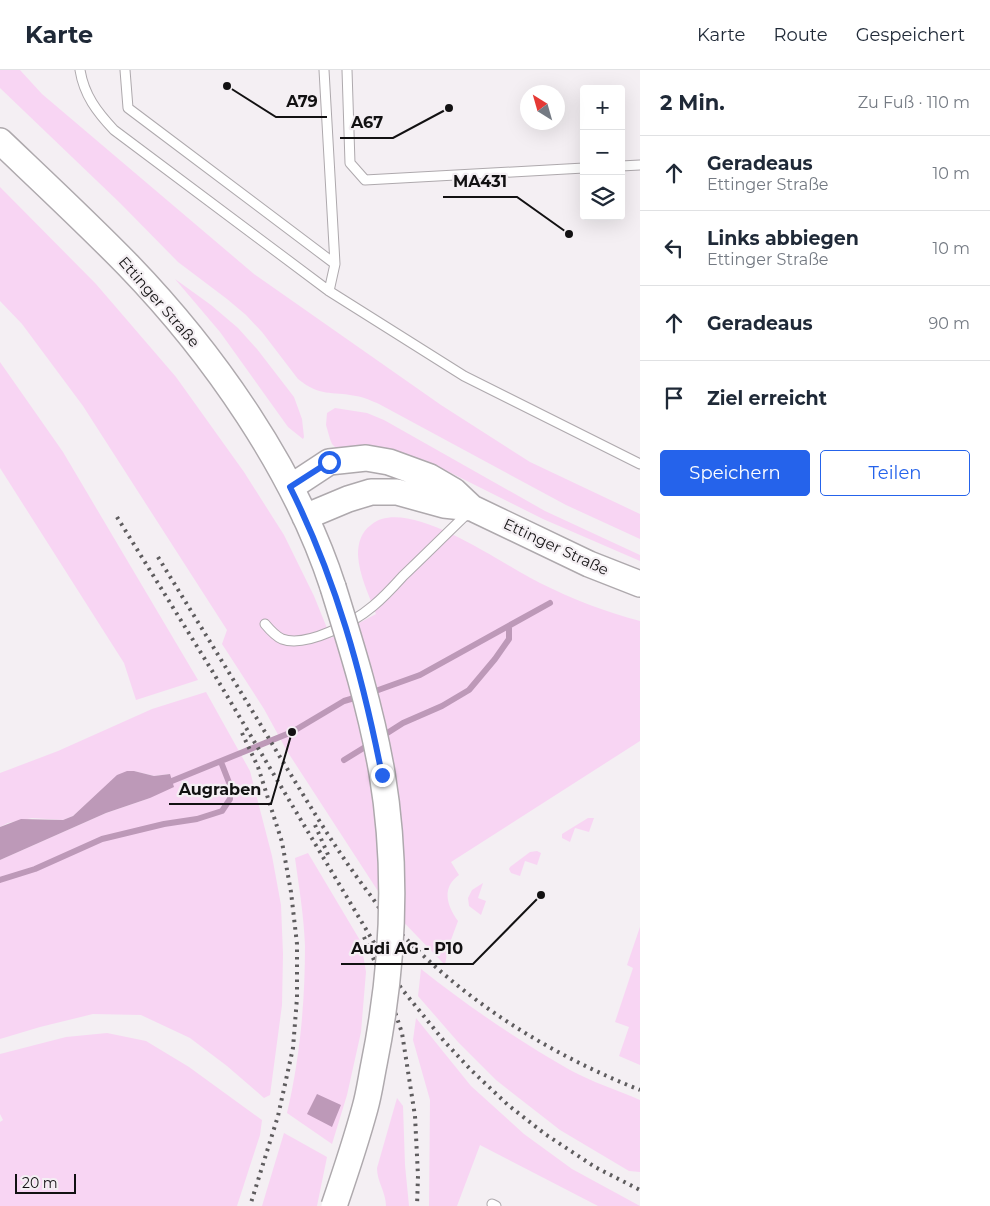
<!DOCTYPE html>
<html lang="de">
<head>
<meta charset="utf-8">
<style>
  body { margin:0; font-family:Montserrat,sans-serif; background:#f6f6f7; color:#1f2937 }
  .controls { position:absolute; right:15px; top:15px; display:grid; overflow:hidden; border-radius:5px; box-shadow:0 5px 20px #0002 }
  .controls button { width:45px; height:45px; display:grid; place-items:center; padding:0; border:0; border-bottom:1px solid #e0e1e3; background:#fff; color:#1f2937; font:25px sans-serif }
  .compass { position:absolute; left:520px; top:15px; width:45px; height:45px; border-radius:50%; background:#fff; box-shadow:0 5px 20px #0002; rotate:323deg }
  .scale { position:absolute; left:15px; bottom:12px; width:61px; box-sizing:border-box; padding-left:5px; border:2px solid #121112; border-top:0; font-size:14px; line-height:18px; white-space:nowrap; color:#121112; -webkit-text-stroke:4px #f4eff3; paint-order:stroke }
  .stop { position:absolute; width:15px; height:15px; margin:-11px; border:4px solid #2563eb; border-radius:50%; background:#fff }
  .stop.end { background:#2563eb; border-color:#fff; box-shadow:0 1px 5px #0008 }
  .list { margin:0; padding:0; list-style:none }
  h2 { display:flex; justify-content:space-between; align-items:center; height:65px; margin:0; padding:0 20px; font-size:21px }
  h2 small { font-size:16px; font-weight:400; color:#747a83 }
  .list li { display:grid; grid-template-columns:32px 1fr auto; gap:15px; align-items:center; box-sizing:border-box; height:75px; padding:0 20px; border-top:1px solid #e0e1e3 }
  .list b { display:block; font-size:19px; white-space:nowrap }
  .list p { margin:0; font-size:16px; white-space:nowrap; color:#747a83 }
  .list em { font-size:16px; font-style:normal; color:#747a83 }
  .actions { display:flex; gap:10px; padding:15px 20px }
  .actions a { flex:1; padding:11px 0; border:1px solid #2563eb; border-radius:5px; text-align:center; font-size:18px; color:#2563eb }
  .actions .main { background:#2563eb; color:#fff }
  .icon { flex:none; width:28px; height:28px; fill:none; stroke:currentColor; stroke-width:2; stroke-linecap:round; stroke-linejoin:round }
  .map { position:relative; flex:none; width:640px; height:1136px; overflow:hidden }
  header { display:flex; align-items:center; gap:30px; box-sizing:border-box; height:70px; padding:0 25px; background:#fff; border-bottom:1px solid #e0e1e3 }
  header strong { font-size:24px }
  nav { display:flex; gap:28px; margin-inline-start:auto; font-size:18px }
  main { display:flex }
  aside { flex:1; background:#fff }
  .map>svg:first-child { display:block }
  .green { fill:#f8d5f3 }
  .water { fill:#bd99b8 }
  .lines { fill:none; stroke-linecap:round; stroke-linejoin:round }
  .stream { stroke:#bd99b8; stroke-width:6 }
  .lane-casing { stroke:#aea9ad; stroke-width:11 }
  .secondary-casing { stroke:#aea9ad; stroke-width:28 }
  .lane { stroke:#fff; stroke-width:9 }
  .secondary { stroke:#fff; stroke-width:25 }
  .rail { stroke:#5e5c5e; stroke-width:4; stroke-dasharray:2.5 5; stroke-linecap:butt }
  .secondary-bridge-casing { stroke:#aea9ad; stroke-width:28; stroke-linecap:butt }
  .secondary-bridge { stroke:#fff; stroke-width:25 }
  .route { stroke:#2563eb; stroke-width:6 }
  .labels { text-anchor:middle; stroke-width:4.5; stroke-linejoin:round; paint-order:stroke }
  .street-label { font-size:15px; fill:#121112; stroke:#f4eff3 }
  .leader { fill:none; stroke:#121112; stroke-width:2 }
  .callout-dot { fill:#121112; stroke:#f4eff3; stroke-width:2 }
  .callout-label { font-size:16px; text-anchor:middle; font-weight:bold; fill:#121112; stroke:#f4eff3; stroke-width:4.5; stroke-linejoin:round; paint-order:stroke }
</style>
</head>
<body>
<header>
<strong>Karte</strong>
<nav><a>Karte</a><a>Route</a><a>Gespeichert</a></nav>
</header>
<main>
<div class="map">
<svg width="640" height="1136" viewBox="0 0 640 1136">
  <rect width="100%" height="100%" fill="#f4eff3"/>
  <path class="green" d="M0,0h20l22,24 212,180 187,131 89,57 110,52v25l-74,-34 -187,-101c-7,-3 -15,-7 -23,-8 -25,-5 -36,1 -58,-17l-36,-47 -16,-17 -19,-16 -49,-37 -58,-59 -120,-115z
    M0,117l96,97 80,93 68,95 40,63 30,61 17,42 45,-24c-7,-19 -17,-39 -18,-59 0,-12 3,-23 13,-30 36,-31 133,41 169,58 32,16 66,29 100,38v120l-189,121 8,13c-18,13 -12,31 -1,46l-10,27 -3,17 -58,-60 -100,-154 -23,-42 -42,-65 5,-14 -144,-224 -61,-82 -22,-23z
    M175,209l36,26 27,23 19,21 37,48 8,22 2,18 -1,2 -15,-12 -68,-95z
    M0,292l63,90 135,228 -62,20 -12,-37 -124,-195z
    M335,338l32,5 17,7 161,91 95,44v6l-97,-42 -116,-58 -22,-7 -23,-4 -20,-3 -26,1 -4,-4 -2,-5 -4,-14 1,-12z
    M206,622l44,79 22,85 9,49 2,49 -1,51 -12,90 -6,3 -37,-32 -37,-28 -49,-23 -48,-1 -53,13 -40,12v-179l106,-47 44,-15 20,-24 -16,2 -20,-5 -17,5 -44,40 -10,4 -31,-2 -24,5 -8,4v-54l58,-22 94,-42z
    M588,748h6l-5,14 -14,-4 -5,14 -8,-4v-4z
    M537,781l4,2 -4,12 -12,-4 -5,15 -9,-3 -2,-4 1,-2 20,-15z
    M308,783l53,89 5,30 -5,60 -14,63 -15,49 -45,-31c13,-55 18,-111 18,-167 -1,-29 -6,-59 -10,-88z
    M483,813l-5,15 8,3 -5,14 -12,-9 -1,-8 4,-8z
    M640,857v138l-21,-9 10,-29 -14,-5 18,-54 -6,-3z
    M421,899c47,37 96,71 149,101 22,12 47,20 70,30v72l-11,-1 -69,-41 -64,-50 -38,-38 -40,-46z
    M416,948l55,68 53,48 48,35 68,37h-42l-118,-61 -23,61h-28l1,-106 -17,-60z
    M107,963l39,8 43,26 73,53 -2,15 -23,71h-237v-84l3,-2 -3,-6v-60l66,-17z
    M397,1028l6,8 2,59 4,41h-23c0,-14 -9,-24 -9,-38z
    M284,1063l43,24 -10,49h-55z"/>
  <path class="water" d="M127,701h7l20,5 16,-2 4,13 -24,11 -44,15 -106,47v-33l21,-8 42,1 10,-4 44,-41z
    M317,1024l24,11 -9,22 -25,-13z"/>
  <g class="lines">
    <path class="stream" d="M370,623l50,-18 130,-72
      M381,667l22,-14 39,-17 27,-16 26,-31 14,-20v-13
      M344,690l26,-16
      M167,713l125,-51 52,-31 17,-5
      M0,810l35,-11 67,-30 62,-15 33,-5 25,-8 8,-12v-14l-9,-23"/>
    <defs>
      <path id="lane" d="M80,0c4,25 17,42 34,60l215,161 135,85 176,88
        M125,0l3,38 207,156
        M324,0l11,194 -6,27
        M347,0l3,93 15,17 219,-12
        M621,96l19,-1
        M265,554c5,6 10,12 17,15 25,9 72,-17 91,-33 11,-9 21,-20 30,-30 22,-21 44,-43 66,-64
        M492,1134l4,2"/>
      <path id="secondary" d="M0,71c43,41 87,82 128,124 85,88 167,205 205,322
        M291,417l38,-25 37,-4 23,4 41,15 24,14 18,17 117,56 51,20
        M305,447l43,-18 23,-7h26l47,13 28,3"/>
    </defs>
    <use href="#lane" class="lane-casing"/>
    <use href="#secondary" class="secondary-casing"/>
    <use href="#lane" class="lane"/>
    <use href="#secondary" class="secondary"/>
    <path class="rail" d="M117,447l94,152 190,319 43,53 27,29 37,35 37,29 50,33 45,23
      M158,487c41,67 82,133 122,200 29,47 57,95 91,139 7,10 14,21 23,30 68,74 153,127 246,164
      M242,663l16,34 24,75 9,50 6,52v54l-4,50 -15,68 -28,90
      M315,755l14,32
      M364,867l26,60 12,36 13,83 3,60 -1,30"/>
    <defs>
      <path id="secondary-bridge" d="M333,517c19,61 38,122 49,186 16,96 11,197 -8,291 -3,15 -5,30 -9,44 -9,33 -20,66 -31,98"/>
    </defs>
    <use href="#secondary-bridge" class="secondary-bridge-casing"/>
    <use href="#secondary-bridge" class="secondary-bridge"/>
  </g>
  <g class="lines">
    <path class="route" d="M329,392l-39,25c46,92 72,187 92,288"/>
  </g>
  <g class="labels">
    <g class="street-label">
      <text transform="translate(159 232) rotate(49)" y="5">Ettinger Straße</text>
      <text transform="translate(556 477) rotate(25)" y="5">Ettinger Straße</text>
    </g>
  </g>
  <path class="leader" d="M227 16L276 47H327M449 38L393 68H340M569 164L517 127H443M292 662L271 734H169M541 825L473 894H341"/>
  <g class="callout-dot">
    <circle cx="227" cy="16" r="5"/>
    <circle cx="449" cy="38" r="5"/>
    <circle cx="569" cy="164" r="5"/>
    <circle cx="292" cy="662" r="5"/>
    <circle cx="541" cy="825" r="5"/>
  </g>
  <g class="callout-label">
    <text x="302" y="37">A79</text>
    <text x="367" y="58">A67</text>
    <text x="480" y="117">MA431</text>
    <text x="220" y="725">Augraben</text>
    <text x="407" y="884">Audi AG - P10</text>
  </g>
</svg>
<div class="controls">
<button>+</button>
<button>−</button>
<button><svg class="icon" aria-label="layers" viewBox="0 0 24 24"><path d="M12 4l9 5-9 5-9-5zM3 14l9 5 9-5"/></svg></button>
</div>
<svg class="compass" viewBox="-18 -18 36 36"><path d="M0-13l5 13h-10z" fill="#e53935"/><path d="M0 13l5-13h-10z" fill="#747a83"/></svg>
<div class="scale">20 m</div>
<div class="stop" style="left:329px;top:392px"></div>
<div class="stop end" style="left:382px;top:705px"></div>
</div>
<aside>
<h2>2 Min.<small>Zu Fuß · 110 m</small></h2>
<ul class="list">
<li><svg class="icon" aria-label="ahead" viewBox="0 0 24 24"><path d="M12 20V5M6 11l6-6 6 6"/></svg><div><b>Geradeaus</b><p>Ettinger Straße</p></div><em>10 m</em></li>
<li><svg class="icon" aria-label="left" viewBox="0 0 24 24"><path d="M17 20v-9H6M10 6l-5 5 5 5"/></svg><div><b>Links abbiegen</b><p>Ettinger Straße</p></div><em>10 m</em></li>
<li><svg class="icon" aria-label="ahead" viewBox="0 0 24 24"><path d="M12 20V5M6 11l6-6 6 6"/></svg><div><b>Geradeaus</b></div><em>90 m</em></li>
<li><svg class="icon" aria-label="arrive" viewBox="0 0 24 24"><path d="M6 21V4h12l-3 4 3 4H6"/></svg><div><b>Ziel erreicht</b></div></li>
</ul>
<div class="actions"><a class="main">Speichern</a><a>Teilen</a></div>
</aside>
</main>
</body>
</html>
